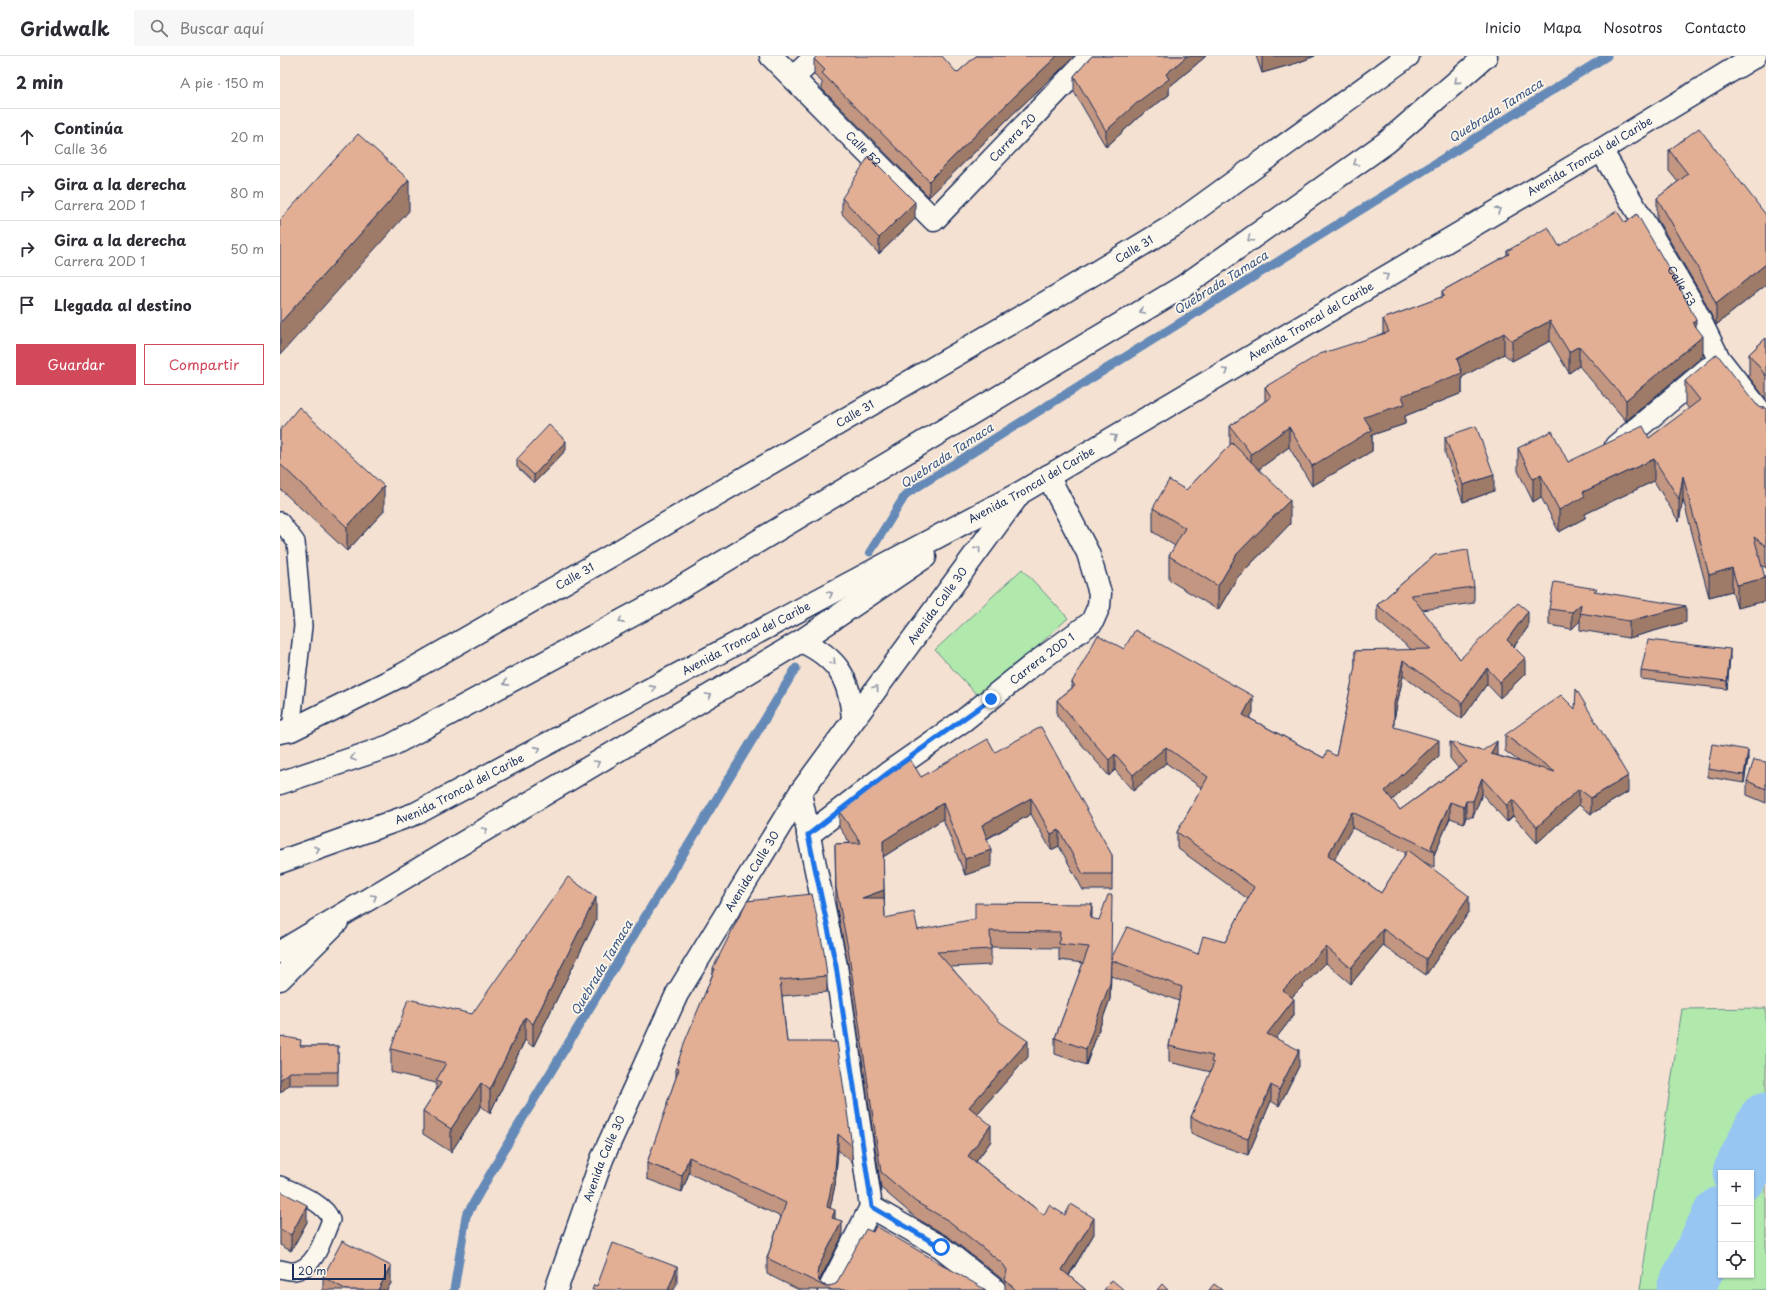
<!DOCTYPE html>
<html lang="es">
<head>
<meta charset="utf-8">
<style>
  body { margin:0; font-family:"Playpen Sans",sans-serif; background:#f7f7f7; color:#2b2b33 }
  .controls { position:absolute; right:12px; bottom:12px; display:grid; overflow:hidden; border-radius:0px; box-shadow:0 1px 3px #0004 }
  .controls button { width:36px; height:36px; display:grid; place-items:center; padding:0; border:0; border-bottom:1px solid #e1e1e2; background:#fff; color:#2b2b33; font:20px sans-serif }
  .scale { position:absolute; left:12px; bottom:10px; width:94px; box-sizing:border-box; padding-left:4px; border:2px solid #1b2f5e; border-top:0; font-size:11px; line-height:14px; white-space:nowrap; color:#1b2f5e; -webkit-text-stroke:3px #fbf7ec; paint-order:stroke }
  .stop { position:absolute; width:12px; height:12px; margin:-9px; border:3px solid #1a73e8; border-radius:50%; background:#fff }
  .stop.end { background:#1a73e8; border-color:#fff; box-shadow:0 1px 4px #0008 }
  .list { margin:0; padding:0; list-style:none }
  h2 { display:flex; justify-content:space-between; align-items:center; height:52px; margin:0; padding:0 16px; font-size:17px }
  h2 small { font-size:13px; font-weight:400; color:#7c7c81 }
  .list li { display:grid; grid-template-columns:26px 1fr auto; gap:12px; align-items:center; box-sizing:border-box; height:56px; padding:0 16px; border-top:1px solid #e1e1e2 }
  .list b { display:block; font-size:15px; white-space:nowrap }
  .list p { margin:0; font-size:13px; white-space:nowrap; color:#7c7c81 }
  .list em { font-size:13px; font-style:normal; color:#7c7c81 }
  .actions { display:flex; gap:8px; padding:12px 16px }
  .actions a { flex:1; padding:9px 0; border:1px solid #d1495b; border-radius:0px; text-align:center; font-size:14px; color:#d1495b }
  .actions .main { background:#d1495b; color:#fff }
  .icon { flex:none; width:22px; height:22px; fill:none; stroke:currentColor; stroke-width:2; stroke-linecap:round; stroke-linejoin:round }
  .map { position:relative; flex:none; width:1486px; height:1234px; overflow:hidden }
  header { display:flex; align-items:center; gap:24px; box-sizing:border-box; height:56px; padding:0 20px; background:#fff; border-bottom:1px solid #e1e1e2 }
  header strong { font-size:19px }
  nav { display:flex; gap:22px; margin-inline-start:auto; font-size:14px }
  .search { width:280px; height:36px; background:#f7f7f7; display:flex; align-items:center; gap:10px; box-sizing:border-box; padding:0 14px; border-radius:0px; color:#7c7c81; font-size:15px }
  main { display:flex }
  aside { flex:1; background:#fff }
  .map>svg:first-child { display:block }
  .green { fill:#b1e9ad; stroke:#668c86; fill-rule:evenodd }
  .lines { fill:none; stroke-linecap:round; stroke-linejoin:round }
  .stream { stroke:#658ab7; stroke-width:9 }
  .river { stroke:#97c6f2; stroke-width:57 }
  .service-casing { stroke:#1b2f5e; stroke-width:20 }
  .minor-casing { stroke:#1b2f5e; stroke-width:25 }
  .secondary-casing { stroke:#1b2f5e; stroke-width:25 }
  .primary-casing { stroke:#1b2f5e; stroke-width:25 }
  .trunk-casing { stroke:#1b2f5e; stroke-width:25 }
  .service { stroke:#fbf7ec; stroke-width:17 }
  .minor { stroke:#fbf7ec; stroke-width:22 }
  .secondary { stroke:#fbf7ec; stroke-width:22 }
  .primary { stroke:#fbf7ec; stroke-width:22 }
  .trunk { stroke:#fbf7ec; stroke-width:22 }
  .wall { fill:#c29680; stroke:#1b2f5e; fill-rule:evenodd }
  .shaded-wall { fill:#9e7a68; stroke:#1b2f5e }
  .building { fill:#e2af95; stroke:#1b2f5e }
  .oneway { stroke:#8b93a5 }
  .route { stroke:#1a73e8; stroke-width:5 }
  .labels { text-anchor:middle; stroke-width:3.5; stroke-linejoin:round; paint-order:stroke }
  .street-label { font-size:11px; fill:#1b2f5e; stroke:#fbf7ec }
  .water-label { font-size:12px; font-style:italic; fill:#3a5583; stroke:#fbf7ec }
</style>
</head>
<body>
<header>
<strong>Gridwalk</strong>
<div class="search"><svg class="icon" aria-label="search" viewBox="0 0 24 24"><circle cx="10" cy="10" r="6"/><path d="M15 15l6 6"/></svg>Buscar aquí</div>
<nav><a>Inicio</a><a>Mapa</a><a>Nosotros</a><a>Contacto</a></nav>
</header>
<main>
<aside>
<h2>2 min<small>A pie · 150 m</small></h2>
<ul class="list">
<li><svg class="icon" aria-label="ahead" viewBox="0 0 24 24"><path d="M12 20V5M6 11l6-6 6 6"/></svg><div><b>Continúa</b><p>Calle 36</p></div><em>20 m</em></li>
<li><svg class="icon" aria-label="right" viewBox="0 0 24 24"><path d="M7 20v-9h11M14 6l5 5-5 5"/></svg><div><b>Gira a la derecha</b><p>Carrera 20D 1</p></div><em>80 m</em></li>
<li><svg class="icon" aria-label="right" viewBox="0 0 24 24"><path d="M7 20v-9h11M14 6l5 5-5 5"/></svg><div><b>Gira a la derecha</b><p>Carrera 20D 1</p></div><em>50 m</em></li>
<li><svg class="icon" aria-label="arrive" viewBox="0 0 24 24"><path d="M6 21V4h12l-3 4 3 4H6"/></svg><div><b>Llegada al destino</b></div></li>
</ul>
<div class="actions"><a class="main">Guardar</a><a>Compartir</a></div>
</aside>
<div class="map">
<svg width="1486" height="1234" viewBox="0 0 1486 1234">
  <rect width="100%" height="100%" fill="#f4e1d2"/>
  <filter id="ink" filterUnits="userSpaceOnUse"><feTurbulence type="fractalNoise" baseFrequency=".025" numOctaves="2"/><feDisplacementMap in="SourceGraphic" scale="8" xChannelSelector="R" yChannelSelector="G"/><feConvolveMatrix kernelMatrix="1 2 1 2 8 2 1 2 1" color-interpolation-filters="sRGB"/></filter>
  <g filter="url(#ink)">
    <path class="green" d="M742,513l46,49 -87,81 -46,-49z
      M1486,952v282h-126l42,-281zM1441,1117h30v102h-30z"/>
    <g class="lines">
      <path class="stream" d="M590,496l36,-58 701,-438
        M174,1234l12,-74 49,-85 281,-463"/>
      <path class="river" d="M1461,1117l25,-52
        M1405,1234l36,-75"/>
      <defs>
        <path id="service" d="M0,465l16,21 7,84 -12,104
          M0,1129c15,7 46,18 51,35 -8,17 -14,47 -36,51 -4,1 -10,-1 -15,-2"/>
        <g id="minor">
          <path id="s1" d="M491,0l163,164 157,-164"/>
          <path d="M513,22l23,-22"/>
          <path id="s2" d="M1321,94l89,150 29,59 47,60"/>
          <path d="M1336,390l93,-78"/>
          <path d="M520,737l36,173 35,241 -42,83"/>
          <path id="s3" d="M528,779l80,-62 76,-53 66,-53 62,-45 7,-16 1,-13 -12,-40 -40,-77"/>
          <path d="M591,1151l70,40 54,43"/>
        </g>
        <g id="secondary">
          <path id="s4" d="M276,1234l46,-131 75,-165 123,-201 220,-300"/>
        </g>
        <g id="primary">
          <path id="s5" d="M0,676l11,-2 111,-55 212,-121 443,-258 119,-72 232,-168"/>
          <path d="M0,923l57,-57"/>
        </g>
        <g id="trunk">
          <path d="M521,585c37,17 49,38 52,78"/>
          <path d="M0,727l110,-37 265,-143 529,-317 203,-144 99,-86"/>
          <path id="s6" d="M0,806l137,-49 603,-320 581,-343 154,-94"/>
          <path d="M0,896l521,-311 124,-84"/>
        </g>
      </defs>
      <use href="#service" class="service-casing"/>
      <use href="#minor" class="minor-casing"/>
      <use href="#secondary" class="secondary-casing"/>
      <use href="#primary" class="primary-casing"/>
      <use href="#trunk" class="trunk-casing"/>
      <use href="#service" class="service"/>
      <use href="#minor" class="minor"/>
      <use href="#secondary" class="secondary"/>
      <use href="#primary" class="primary"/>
      <use href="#trunk" class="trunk"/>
    </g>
    <path class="wall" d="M696,0h99l-61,57 -85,84 -107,-108v-7l-8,-7v-16l143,14z
      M812,0h114l-14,12 -23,19v8l-30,22 -33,30 -32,-55v-16z
      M976,0h59l-18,7 -35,10z
      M1389,94l97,65v70l-50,40 -15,-31 -44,-75v-21l21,-16 -9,-11z
      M562,142l73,21 -36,35 -37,-40z
      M1345,167l71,104 7,29 -77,65 -47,-55 -10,7 -19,-32 -38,20 -8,-7 -42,23v16l-57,23v8l-33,11v16l-60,35 -23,-39 -30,22 31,55 -53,54 -19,32 -49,-30v-24l6,-10 -22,-14v-24l33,-18 44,-45v-19l35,-25v-14l118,-54v-14l59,-22v-6l65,-36v-4l52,-5z
      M1486,282v61l-17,-22v-23z
      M1405,325l71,23 5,4h5v160l-5,-3 4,36 -28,7 -5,-17 -23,6 -26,-98 -4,23 -25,-41 -69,33v4l-26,14 -18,-35 -8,5 -15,-31v-23l50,14 81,-24 40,-29 -4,-5z
      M0,374l104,81 -37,40 -67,-62z
      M1165,381l49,54 -31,11 -18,-49z
      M286,394l-32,33 -17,-16v-8z
      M1155,499l39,32v16l-52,7 38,49 68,-32 -14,20 11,27 -25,24 -13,-14 -25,35 -59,-43 -9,43v8l45,29 -47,44 8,10 58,-42 -8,-10v-16l70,20 -15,-11v-16l123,57 -37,22 -12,-9 -42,38 -24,-27 -6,6 -25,-28 -9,23h-7l-2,6 -14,-5 -16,37v12l-12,-6 47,51 -43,63 -43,-30 -32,39 -25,-21 -34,34 2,18 -18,23 23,28 -20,40 -8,-5 -23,54 -32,-11 -25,-11v-16l20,-45 -42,-10v-16l10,-45 -68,-25 -1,23 -24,66 -31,-11v-16l28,-75 -24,-3v-12l-68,-1v18l-40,2 77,90 -51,57 14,27 -15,21 68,53 50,19 -25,42 17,14h-81v-6l-2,-4 -54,-43 -33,-19 -35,-30 -33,-224 -12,-60 -1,-60 15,-1 -11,-16v-16l82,-34 74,-25 117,103v35h-29l-24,-44 -8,4 -20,-36 -44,25 4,27 -26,9 -22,-56 -60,38 2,61 33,12 174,-11 19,39 87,-4 27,-12 23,-43 -71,-51v-16l25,-44 -36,-25 -33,28 -18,-21 -6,6 -52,-60v-16l15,-12v-6l52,-33 129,63 -4,6 75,40 12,-2 19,-88v-17l57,-1 -35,-29v-16zM1072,772l54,25 -25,40 -47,-34z
      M1317,536l89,30 -57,16 -49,-8v-9l-8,8 -23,-4v-16z
      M1450,601l-3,32 -86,-10v-8z
      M1468,702l-4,25 -36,-6v-8z
      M1486,706v41l-19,-8v-14z
      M316,864l-63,127 -8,-7 -35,73 -9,-7 -30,46 -28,-18v-23l13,-20v-8l-45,-11v-23l81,-35z
      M433,912l114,8v16l-45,4 5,46 65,104v16l-14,-12 -3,35 -5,23 5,11 7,18 -23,45 4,3 6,1 157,4h-187l-32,-16v-16l14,-41 -92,-44 -7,19 -35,-13v-16l20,-55v-5l9,-25v-10l37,-95z
      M0,980l21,10h37v39h-49l-9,8z
      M0,1135l27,31 -16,29 -11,-6z
      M43,1221l68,6 -4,7h-64z"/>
    <path class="shaded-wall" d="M777,0h18l-61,57 -85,84v-16l85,-84z
      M907,0h19l-14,12 -23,19v8l-30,22 -33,30v-16l60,-57z
      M984,0h51l-18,7 -35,10v-16z
      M129,124v31l-129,144v-32z
      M635,146v17l-36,35v-16z
      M1486,208v21l-50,40v-21z
      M1416,264v21l-3,-18z
      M1270,265v20l-38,20v-20z
      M1224,277v21l-42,23v16l-57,23v8l-33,11v16l-60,35v-20l52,-49 38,-21 55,-37z
      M1423,280v20l-77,65v-21z
      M1299,290v20l-10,7v-21z
      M1009,371v20l-38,28v-21z
      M286,385v9l-32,33v-8z
      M1374,403v22l-69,33v4l-26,14v-22l24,-18z
      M1214,419v16l-31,11v-17z
      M1261,419v22l-8,5v-23z
      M1403,420v23l-4,23v-23z
      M104,430v25l-37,40v-24z
      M1010,444v24l-53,54 -19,32v-24l19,-32z
      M1452,512v23l-23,6v-22z
      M1485,522v23l-28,7v-23z
      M1301,548l-1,17 -8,8v-17z
      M1406,550v16l-57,16v-17z
      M1248,555v16l-21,29v-16z
      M1450,593v8l-3,32v-8z
      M1245,602v16l-25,24v-16z
      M1123,604v16l-9,44v-16z
      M1207,612v16l-25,35v-16z
      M973,640v16l-10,19v-16z
      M1159,684v16l-54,51v-16z
      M1217,685v16l-6,-3z
      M886,691v16l-33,28v-16z
      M1468,694v8l-4,25v-8z
      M835,698v16l-6,6v-16z
      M1348,720v16l-37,22v-16z
      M1202,722v16l-9,23v-16z
      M1299,733v16l-42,38v-16z
      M751,742v16l-49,27v-16z
      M1233,744v16l-6,6v-16z
      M1186,745v16l-2,6v-16z
      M1170,746v16l-16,37v-4l-3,-4z
      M663,747v16l-60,38v-16z
      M1072,756v16l-24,43v-16z
      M779,774v16l-8,4v-16z
      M711,794v16l-26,9v-16z
      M604,834v16l-22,-8z
      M1189,840v16l-43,63v-16z
      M316,841v23l-63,127v-23z
      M812,848v16l-2,-2z
      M1103,873v16l-32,39v-16z
      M1046,891v16l-43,43v-16z
      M831,904l-1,39 -24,66v-16z
      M1014,943v16l-27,35v-16z
      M245,961v23l-35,73v-23z
      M748,985v16l-59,66v-16z
      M1019,994v16l-20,40v-16z
      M9,1016v13l-9,8v-13z
      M201,1027v23l-30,46v-23z
      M991,1029v16l-23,54v-16z
      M711,1069v16l-23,31v-16z
      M558,1078v16l-3,35 -8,38v-16z
      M409,1101v16l-7,19v-16z
      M27,1149v17l-16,29v-16z
      M555,1154v16l-3,-8z
      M814,1162v16l-32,52v-16z
      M562,1165v16l-24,46 -1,-8 1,-7z
      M111,1210v17l-4,7h-9z
      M397,1211v16l-3,7h-6z"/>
    <path class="building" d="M537,0h125l15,17 19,-17h81l-43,41 -85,84 -107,-108 3,-3 -11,-11z
      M812,0h95l-21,18 3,5 -30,22 -33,30 -32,-55z
      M1419,72l67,87v49l-50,40 -15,-31 -44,-75 31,-24 -19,-24z
      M78,78l51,46 -129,143v-103z
      M589,100l46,46 -36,36 -37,-40z
      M1337,155l8,12 12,-9 42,72 17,34 -3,3 10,13 -77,64 -47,-54 -10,6 -19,-31 -38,20 -8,-8 -47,26 5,14 -60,23 3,8 -41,13 8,13 -60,36 -23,-39 -38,27 -21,-28 41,-29 -6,-10 55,-33 69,-22 -6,-13 61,-23 -2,-5 67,-37 -2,-3 41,-24 11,19z
      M1486,282v38l-17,-22z
      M1437,298l39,50 5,4h5v138l-12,-9 11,41 -28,7 -5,-17 -23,7 -26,-99 -4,23 -25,-40 -71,33 2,4 -26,14 -18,-35 -8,4 -15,-31 34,-17 16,31 75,-36 6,12 51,-38 -15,-19z
      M19,351l85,79 -37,41 -67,-63v-34z
      M269,369l17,16 -32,34 -17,-16z
      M1196,370l18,49 -31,10 -18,-48z
      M952,387l58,57 -53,54 -19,32 -49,-30 16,-28 -32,-20 16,-28 17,10z
      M1188,494l6,37 -63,8 49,64 58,-56 10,8 -21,29 18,18 -25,24 -13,-14 -25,35 -59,-43 -9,44v23l45,13 -54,51 15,19 67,-48 -17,-20 32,9 15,-10 -6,13 64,18 -50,-37 56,-40 14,14 1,-20 52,87 -37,22 -12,-9 -42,38 -24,-27 -6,6 -25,-28 -9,23h-7l-2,6 -14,-5 -19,45 3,4 -82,-39 -24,43 53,38 27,-43 61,46 -43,63 -43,-30 -32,39 -25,-21 -43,43 11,9 -27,35 32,16 -20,40 -8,-5 -23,54 -32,-11 -25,-11 23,-54 -3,-1 2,-6 -44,-10 13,-59 -71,-27 -1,23 -24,66 -31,-11 34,-91 -30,-3 1,-12 -70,-1 1,18 -54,3 63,70 28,19 -59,66 22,18 -23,31 76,59 5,-10 16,10 6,-11 23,14 -32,52 24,20h-70l-11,-10 2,-10 -4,-6 -54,-43 -33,-19 -35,-30 -33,-224 -12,-60 -1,-44 26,-1 -22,-32 44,-34 27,-18 11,18 67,-38 7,13 46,-25 71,128v19h-29l-24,-44 -8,4 -20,-36 -49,27 9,25 -26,9 -22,-56 -60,38 1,49 -22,8h22l1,20 29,-6 4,18 57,-11v-16l117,1 -2,14 9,2 9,-25h4l-1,64 16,-32 71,27 5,-18 22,6 29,-55 -77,-55 31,-55 -42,-30 -33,28 -18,-21 -6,6 -52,-60 18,-14 -3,-4 26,-47 26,14 11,-19 118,66 -10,19 81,43 3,-7 9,5 19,-90v-15l76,-2 -54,-44 58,-50z
      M1274,526l43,7 -3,2 92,15 -57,15 -49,-8 1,-9 -9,8 -23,-3z
      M1368,584l82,9 -3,32 -86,-10z
      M1432,688l36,6 -4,25 -36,-6z
      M1474,704l12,2v27l-19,-8z
      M288,821l28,20 -63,127 -8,-7 -35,73 -9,-7 -30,46 -28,-18 18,-28 -5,-2 10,-18 -55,-14 17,-50 64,15z
      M532,838l12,58 3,24 -47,4 7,62h50l15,104 -14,-12 -3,35 -8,38 8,3 -3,8 10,3 -24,47 -1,7 2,6 4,4 6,1 7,-2 30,-55 7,3 3,-6 110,64h-154l-65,-32 19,-55 -97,-46 -7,19 -35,-13 21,-60h-1l12,-34 -3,-1 9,-27 30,-72 -2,-1 34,-67z
      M0,980l21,4 -1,6h38v26h-49l-9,8z
      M0,1135l27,14 -16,30 -11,-6z
      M62,1185l49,25 -13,24h-31l-24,-13z
      M333,1187l64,24 -9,23h-76l2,-5 3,1z
      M832,1224l12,10h-20z
      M882,1228l6,6h-11z
      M934,1228l8,6h-13z"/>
    <defs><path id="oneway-chevron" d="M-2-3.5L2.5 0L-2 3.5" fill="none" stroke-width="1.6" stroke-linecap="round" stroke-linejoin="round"/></defs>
    <g class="oneway">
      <use href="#oneway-chevron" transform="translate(1177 25) rotate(139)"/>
      <use href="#oneway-chevron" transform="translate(1076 107) rotate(145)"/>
      <use href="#oneway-chevron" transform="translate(1218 154) rotate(-31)"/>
      <use href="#oneway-chevron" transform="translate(970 183) rotate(145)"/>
      <use href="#oneway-chevron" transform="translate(1106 220) rotate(-31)"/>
      <use href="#oneway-chevron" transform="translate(862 255) rotate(149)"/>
      <use href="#oneway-chevron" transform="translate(946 315) rotate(-31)"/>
      <use href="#oneway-chevron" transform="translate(834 381) rotate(-31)"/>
      <use href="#oneway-chevron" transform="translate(698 493) rotate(-54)"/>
      <use href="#oneway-chevron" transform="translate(550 538) rotate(-28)"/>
      <use href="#oneway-chevron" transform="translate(341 565) rotate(152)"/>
      <use href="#oneway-chevron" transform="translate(553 606) rotate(47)"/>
      <use href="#oneway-chevron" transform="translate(226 627) rotate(152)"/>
      <use href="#oneway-chevron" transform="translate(373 632) rotate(-28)"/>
      <use href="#oneway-chevron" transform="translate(596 632) rotate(-54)"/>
      <use href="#oneway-chevron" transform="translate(429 640) rotate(-31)"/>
      <use href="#oneway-chevron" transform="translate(258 693) rotate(-28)"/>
      <use href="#oneway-chevron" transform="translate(73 702) rotate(161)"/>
      <use href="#oneway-chevron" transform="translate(317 707) rotate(-31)"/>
      <use href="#oneway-chevron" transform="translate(205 774) rotate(-31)"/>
      <use href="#oneway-chevron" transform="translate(37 793) rotate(-20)"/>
      <use href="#oneway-chevron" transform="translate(94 841) rotate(-31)"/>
    </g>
  </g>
  <g class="lines" filter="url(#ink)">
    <path class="route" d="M661,1191l-69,-40 -36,-241 -28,-131 80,-62 103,-74"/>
  </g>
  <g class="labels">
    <g class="street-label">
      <text dy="4" stroke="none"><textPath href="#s1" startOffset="345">Carrera 20</textPath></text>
      <text dy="4" stroke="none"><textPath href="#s1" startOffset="131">Calle 52</textPath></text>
      <text dy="4" stroke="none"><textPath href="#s6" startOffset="1490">Avenida Troncal del Caribe</textPath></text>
      <text dy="4" stroke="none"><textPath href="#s5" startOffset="982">Calle 31</textPath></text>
      <text dy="4" stroke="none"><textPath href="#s2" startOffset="158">Calle 53</textPath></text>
      <text dy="4" stroke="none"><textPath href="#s6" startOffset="1166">Avenida Troncal del Caribe</textPath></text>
      <text dy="4" stroke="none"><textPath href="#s5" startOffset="658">Calle 31</textPath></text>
      <text dy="4" stroke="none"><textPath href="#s6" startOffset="842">Avenida Troncal del Caribe</textPath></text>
      <text dy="4" stroke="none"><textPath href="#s5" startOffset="334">Calle 31</textPath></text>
      <text dy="4" stroke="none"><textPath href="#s4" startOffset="788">Avenida Calle 30</textPath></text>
      <text dy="4" stroke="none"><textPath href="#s6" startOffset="518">Avenida Troncal del Caribe</textPath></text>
      <text dy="4" stroke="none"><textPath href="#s3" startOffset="293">Carrera 20D 1</textPath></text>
      <text dy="4" stroke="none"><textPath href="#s6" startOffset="194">Avenida Troncal del Caribe</textPath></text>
      <text dy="4" stroke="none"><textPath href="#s4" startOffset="464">Avenida Calle 30</textPath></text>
      <text dy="4" stroke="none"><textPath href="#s4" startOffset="140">Avenida Calle 30</textPath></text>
    </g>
    <g class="water-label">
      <text transform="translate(1216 55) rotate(-32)" y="4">Quebrada Tamaca</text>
      <text transform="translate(941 227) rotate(-32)" y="4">Quebrada Tamaca</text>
      <text transform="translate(667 400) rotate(-33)" y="4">Quebrada Tamaca</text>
      <text transform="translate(322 912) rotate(-59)" y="4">Quebrada Tamaca</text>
    </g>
  </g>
</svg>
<div class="controls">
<button>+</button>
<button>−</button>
<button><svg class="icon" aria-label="locate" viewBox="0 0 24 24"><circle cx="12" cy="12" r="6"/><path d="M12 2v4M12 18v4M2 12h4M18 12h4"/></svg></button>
</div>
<div class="scale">20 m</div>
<div class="stop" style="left:661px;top:1191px"></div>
<div class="stop end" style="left:711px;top:643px"></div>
</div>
</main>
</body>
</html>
